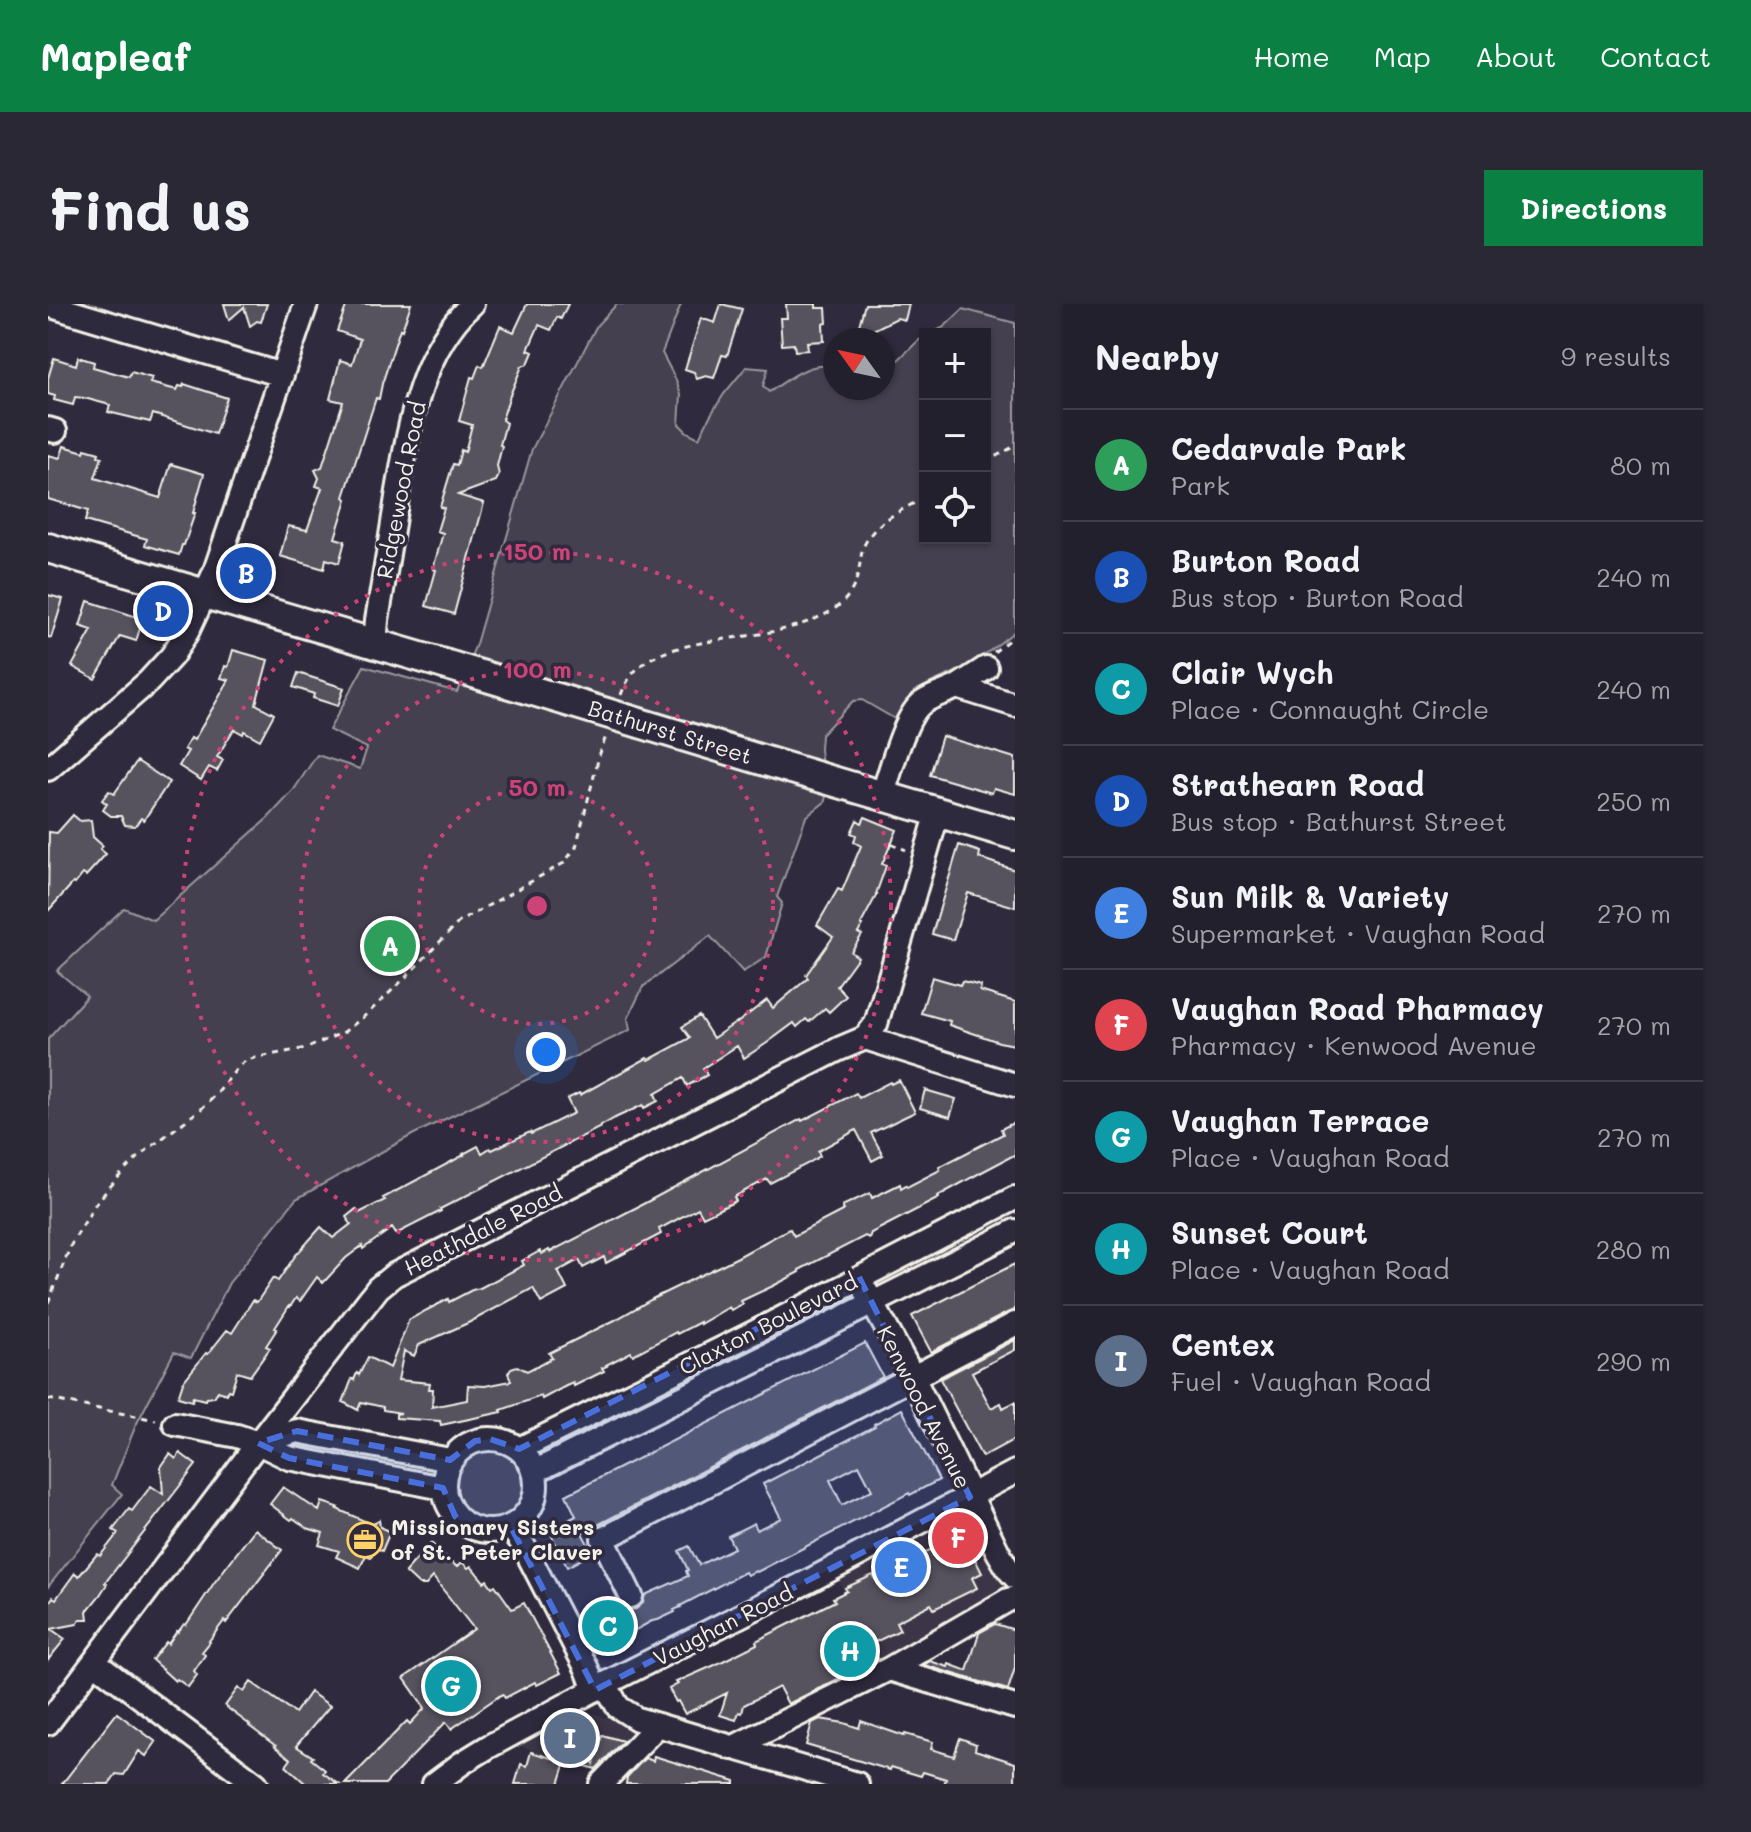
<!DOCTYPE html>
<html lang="en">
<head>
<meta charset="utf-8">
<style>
  body { margin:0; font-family:Mali,sans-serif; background:#2b2836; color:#f1f3f6 }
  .controls { position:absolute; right:24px; top:24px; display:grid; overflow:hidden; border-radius:0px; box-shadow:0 2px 6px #0004 }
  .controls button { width:72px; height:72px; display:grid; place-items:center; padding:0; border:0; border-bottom:2px solid #403e4a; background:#23202e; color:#f1f3f6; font:40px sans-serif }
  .compass { position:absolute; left:775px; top:24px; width:72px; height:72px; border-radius:50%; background:#23202e; box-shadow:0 2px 6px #0004; rotate:303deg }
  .you { position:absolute; left:498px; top:748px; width:28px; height:28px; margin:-20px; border:6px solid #fff; border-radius:50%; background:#1a73e8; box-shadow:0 0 0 12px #1a73e833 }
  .badge { display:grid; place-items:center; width:52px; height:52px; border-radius:50%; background:#0b8043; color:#fff; font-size:26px; font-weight:700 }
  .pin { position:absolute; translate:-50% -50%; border:4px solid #fff; box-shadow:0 2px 8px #0006 }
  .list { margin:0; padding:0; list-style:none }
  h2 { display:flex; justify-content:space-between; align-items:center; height:104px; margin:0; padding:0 32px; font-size:34px }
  h2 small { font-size:26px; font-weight:400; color:#a3a3aa }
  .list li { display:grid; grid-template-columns:52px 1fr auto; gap:24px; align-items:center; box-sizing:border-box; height:112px; padding:0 32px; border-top:2px solid #403e4a }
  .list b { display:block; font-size:30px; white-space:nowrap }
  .list p { margin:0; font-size:26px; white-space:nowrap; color:#a3a3aa }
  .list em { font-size:26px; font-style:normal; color:#a3a3aa }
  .icon { flex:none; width:44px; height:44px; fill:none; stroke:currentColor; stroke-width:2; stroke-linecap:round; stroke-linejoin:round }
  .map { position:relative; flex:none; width:967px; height:1480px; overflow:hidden; border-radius:0px }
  header { display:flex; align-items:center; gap:48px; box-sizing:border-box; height:112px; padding:0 40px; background:#0b8043; color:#fff }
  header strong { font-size:38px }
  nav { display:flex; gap:44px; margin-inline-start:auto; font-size:28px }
  .intro { display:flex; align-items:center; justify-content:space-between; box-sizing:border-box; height:192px; padding:0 48px }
  h1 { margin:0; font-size:56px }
  .button { padding:20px 36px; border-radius:0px; background:#0b8043; color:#fff; font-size:28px; font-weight:700 }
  main { display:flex; gap:48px; padding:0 48px }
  aside { flex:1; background:#23202e; border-radius:0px; box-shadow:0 2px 6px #0004 }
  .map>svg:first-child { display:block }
  .built { fill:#3b3647 }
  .green { fill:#454050; stroke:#9c989c; stroke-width:2 }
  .building { fill:#56525f; stroke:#f4f1e8; stroke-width:2; fill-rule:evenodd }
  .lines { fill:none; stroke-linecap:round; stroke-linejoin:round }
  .minor-casing { stroke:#f4f1e8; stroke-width:28 }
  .major-casing { stroke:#f4f1e8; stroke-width:34 }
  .path { stroke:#f4f1e8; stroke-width:3; stroke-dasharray:6 6; stroke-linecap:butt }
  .minor { stroke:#2f2a3d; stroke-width:22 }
  .major { stroke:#2f2a3d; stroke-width:28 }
  .major-bridge-casing { stroke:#f4f1e8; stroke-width:34; stroke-linecap:butt }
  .major-bridge { stroke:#2f2a3d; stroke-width:28 }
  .marked { fill:#486fdb; fill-opacity:0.2; stroke:#486fdb; stroke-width:6; stroke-dasharray:16 10; stroke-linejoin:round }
  .ring { fill:none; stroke:#cc4377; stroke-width:4; stroke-dasharray:4 8 }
  .labels { text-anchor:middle; stroke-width:7; stroke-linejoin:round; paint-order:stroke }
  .street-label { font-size:22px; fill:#f4f1e8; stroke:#2f2a3d }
  .poi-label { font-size:22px; font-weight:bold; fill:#f4f1e8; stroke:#2f2a3d; text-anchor:start }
  .centre { fill:#cc4377; stroke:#2f2a3d; stroke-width:4 }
  .ring-label { font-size:24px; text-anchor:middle; font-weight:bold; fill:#cc4377; stroke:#2f2a3d; stroke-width:7; stroke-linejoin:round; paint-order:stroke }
</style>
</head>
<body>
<header>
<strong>Mapleaf</strong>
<nav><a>Home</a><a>Map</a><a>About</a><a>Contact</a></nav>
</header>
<div class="intro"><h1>Find us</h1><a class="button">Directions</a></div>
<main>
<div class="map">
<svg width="967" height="1480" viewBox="0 0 967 1480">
  <rect width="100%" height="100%" fill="#2f2a3d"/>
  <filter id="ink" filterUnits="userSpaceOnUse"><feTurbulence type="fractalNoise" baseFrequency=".0125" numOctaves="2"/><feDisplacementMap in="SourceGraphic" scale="16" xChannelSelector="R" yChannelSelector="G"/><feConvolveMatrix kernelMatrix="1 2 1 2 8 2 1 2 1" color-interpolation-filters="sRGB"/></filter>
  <g filter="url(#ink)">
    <path class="built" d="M918,1213l45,84 -132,63 -41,-84z
      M539,1407l54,19 -37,43 -87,-28z"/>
    <path class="green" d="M569,0h64l-19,49 14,27 5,15 -2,29 8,8 12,6 11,-22 14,-22 22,-27 22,2 -5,17 6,6c19,-12 42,-33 66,-24v20h48v-26l14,-1 22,-21 6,-3v201h60v-204h-55l14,-7 19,-18 52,14v308c-15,12 -29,24 -46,34 -31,18 -58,18 -74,54l-33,-19 -9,1 -32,34 -1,14 6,52 -20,16 -29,80 5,6 -16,54 -23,15 -33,-36 -67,51 -15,31 2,12 -216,104 -118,65 -67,84 -38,75 -17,-6 -38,73 -24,60 10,9 -74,93v-548l39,-43 -30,-25 67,-63 29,12 115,-102 25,-27 24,-36 43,14 7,-21 -38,-18 35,-64 93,26 19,-48 56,-195 65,-124z
      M245,1136l139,27 2,2 -1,6 -143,-28z
      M405 1180a38 38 0 1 1 76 0a38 38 0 1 1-76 0Z"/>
    <path class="building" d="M176,0h43l-6,18 -4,-1 -7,5 -6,-19 -15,13z
      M299,0h64l-9,26 -2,-1 -18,55 -3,15 -3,-1 -32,99 3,2 -12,39 10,3 -6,22 -13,-4 -2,10 -44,-13 8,-30 19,4 15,-42 -6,-2 3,-8 -4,-8 7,-3 21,-65 -13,-3 10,-39 12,4 8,-25 -23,-8z
      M479,0h41l-7,15 -4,-2 -6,13 -12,-5 -11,25 5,2 -5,12 -6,2 -12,29 -8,25 4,3 -6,22 2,1 -5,20 2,9 -3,6 -38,14 26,8 -30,111 -28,-8 10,-36 -3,-1 10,-36 -6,-2 7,-23 -4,-1 13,-43 4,1 4,-15 4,2 7,-27 -13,-4 12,-44 3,1 5,-13 4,2 17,-41 14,6z
      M673,0l21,5 -15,47 -5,-1 -8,23 -8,-2 -9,3 -3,-7 -9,-3 16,-51 14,5z
      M738,0h30v4h10l1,15 -4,1 1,17 -17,1 1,8 -13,1 -1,-7 -12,1 -2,-27h7z
      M817,0h44l-4,16 -8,-2 -24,12 -3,10 -14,-4z
      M30,53l16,5 -1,5 36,10 2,-5 21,6 -2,5 27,7 2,-4 4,1 1,-3 43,14 -12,36 -62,-20 -3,8 -42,-10 2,-7 -26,-7 -9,-1 -2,8 -19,-5 1,-4 -7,-2v-16l6,-20 22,7z
      M16,142l20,6 1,-3 14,4 -1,3 4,1 -7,21 65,20 11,-34 33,10 -11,39h2l-11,32h-2l-3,10 -34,-10 2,-6 -62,-18 3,-10 -40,-12v-44l12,3z
      M0,291l15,4 -12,39 -3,-1z
      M40,297l55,18 -7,22 -16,-5 -25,43 -23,-13 20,-36 -12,-4z
      M185,346l35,10 -12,44 18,10 -14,26 -16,-9 -1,3 -9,-5 -17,28 6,3 -6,11 -8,-4 -8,13 -22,-14 9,-15 -4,-2 7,-11 3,2 35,-60 -8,-2 4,-12 3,1z
      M250,369l46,15 -6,18 -25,-8 1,-4 -21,-7z
      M894,432l73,22v36l-21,-6 -2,5 -62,-18z
      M89,457l32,21 -25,38 -3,-2 -6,8 -10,-1 -4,-9h-10l-8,-6 4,-6 -5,-4 7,-9 5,3z
      M25,511l7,6 11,-1 2,17 10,9 -3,3 6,5 -20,22 -3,-2 -8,10 -2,-1 -25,28 1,-79 8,1z
      M817,513l32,13 -15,34 4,2 -10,28h1l-16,30 2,1 -5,8 4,2 -11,17 7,5 -21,29 9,10 -17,16 -4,-4 -16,14 -3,-3 -9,8 -3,-4 -27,20 -23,15 -7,-12 -34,22 4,7 -20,11 -4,-8 -28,16 3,7 -14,7 -1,-3 -28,13 -14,8v1l-161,82 1,2 -45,23 -4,-6 -29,21 -1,-3 -16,12 -23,25 -6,-6 -17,24 -4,-3 -6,9 -1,-1 -14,22 2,1 -11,17 4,2 -20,28 -13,-4 -6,19 -3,-1 -2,4 -8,-3 -4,6 -8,1 -1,2 -12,-3 -1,4 -14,-4 5,-15 23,-29 2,1 19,-24 5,3 21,-33 4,2 16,-24 5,3 17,-25 26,-29 12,11 18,-14 -5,-7 10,-8 3,4 26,-13 -2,-2 81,-43 -1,-1 15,-8 4,7 8,-5 2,2 38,-18 1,2 43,-21 -7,-14 12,-6 1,2 67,-37 2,2 41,-22 -8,-11 17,-11 14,22 24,-16v1l30,-23 6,8 35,-30 -2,-3 27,-38 -16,-12 21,-36 4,2 19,-45 -7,-4 2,-7 -5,-2 6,-13 5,3z
      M911,541l21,7 -1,6 36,12v37l-47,-14 -15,47 -21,-6z
      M884,673l28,8 2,-4 19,5 -1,5 35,11v43l-16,-3 -50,-17 1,-4 -29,-8z
      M851,776l16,32 -44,21 12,22 -11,6 -16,-31 -38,21 2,5 -13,8 -37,19 -3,-4 -33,18 2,4 -33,16 -5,-9 -39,21 2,5 -55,29 -2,-6 -21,11 -4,-8 -21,11 9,18 -26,14 -8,-15 -63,34 -51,23 -5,11 -10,-5 -6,29 32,3 -1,6h4l-1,18 35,-7 1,-15 17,1 26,-5 -3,-8 3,-5 6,-2 10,5 25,-13 -3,-5 66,-33 39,-22 84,-41 49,-27 3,-1 4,7 50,-26 -2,-4 28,-13 2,5 28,-14 1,4 5,-3 1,2 33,-17 -1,-3 64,-33 -2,-5 14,-7v34l-1,-1 -36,19 -40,22 1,2 -64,33 -4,2 -2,5 -4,-2 -66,34 1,2 -27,14 -32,15 2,3 -12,6 -2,-3 -29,17v-2l-23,12 -1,-2 -43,23 -2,-3 -25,13 1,1 -5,2 2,3 -30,15 -1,-3 -7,3 -24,13 -1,-3 -40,14 1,2 -61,13 -1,-4 -44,-3v-4l5,-1 -18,-3v-3l-22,-5 -3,8 -15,-8 9,-23 2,1 3,-7 2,2 9,-18 22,11 19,-48 18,-10 21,-11 1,3 23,-12 8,-2 44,-23 -2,-4 18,-10 2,3 7,-4 1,2 95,-49 156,-84 1,2 54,-28 3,5 31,-16 1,2z
      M877,786l31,9 -6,18 -30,-9z
      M967,960v46l-6,2 -78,40 -19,-36z
      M967,1036v10l-43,22 19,36 10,-5 2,5 12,-6v37l-33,18 -42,-78z
      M817,1039l18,34 -301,156 11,20 -26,14 -18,-37 27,-14 -10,-21z
      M854,1105l37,71 -29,15 -1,-2 -152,79 -1,-1 -9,4 -2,-3 -65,34 1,1 -7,3 1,2 -17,8 -6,1 -48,26 -15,-30 4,-2 -2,-5 16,-8 2,5 4,-2 3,5 6,-3 7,3 7,-1 7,-6 2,-8 43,-19 -2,-5 2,-1 -9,-19 10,-5 10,19 35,-17 -6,-12 26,-13 3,7 24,-12 -18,-34 112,-58 -1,-2zM811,1161l13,25 -30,15 -12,-25z
      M132,1149l16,12 -91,118 2,1 -7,11 -13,16 1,8h-7l-4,5 -26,5 14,10 -17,21v-56l5,-7 3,2 19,-26 4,3 18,-22 3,2 18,-23 -5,-3 16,-21 3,2 19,-25 12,8 -2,-27 9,-13 6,5z
      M235,1183l36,24 3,-9 16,5 -1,2 34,15 8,-4 1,7 10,5 -8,19 -6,-3 -5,9 -5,-2 -6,13 -24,-11 3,-6 -20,-6 4,-12 -16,-5 -14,-10 -2,2 -21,-16z
      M207,1225l27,21 -56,73 -2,-2 -15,20 1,1 -8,10 3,3 -11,16 3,4 -9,12 -11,-8 -2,2 -23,-21 14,-18 2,2 9,-13 1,1 6,-8 2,1 28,-42z
      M914,1229l20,40 -10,5 5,10 -43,21 -3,-5 -35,18 4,8 -29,14 7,15 -90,45 -9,-17 -35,18 -2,8 -3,-1 -3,8 -16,-5 7,-22 -42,21 -7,-13 -2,1 -7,-13 9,-5 -2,-2 39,-17 42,-21 -1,-3 79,-40 -2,-3 14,-7 -2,-3 28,-13 2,4z
      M383,1239l26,24 5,-5 6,6 3,-2 13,16 3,-2 5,7 3,-2 17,24 12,-6 37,70 -24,12 -2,-3 -30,16 -3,-4 -51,35 -5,-7 -61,62h-40l62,-63 3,3 15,-16 -21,-30 70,-49 -41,-52 -7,8h-7l-14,-13z
      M947,1320l20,6v38l-7,22 -84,-25 6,-4 18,6 1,-3 18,7 12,-38z
      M203,1378l44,31 15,-21 20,14 -34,40 17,11 -2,2 14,11 -2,3 16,11h-33l-20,-18 5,-7 -16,-12 1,-1 -27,-20 1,-1 -25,-19 13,-18 6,4z
      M69,1409l39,29 -10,14 -7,-5 -15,24 -8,-1 -7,10h-47z
      M772,1415l24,4 15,5 2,-7 43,15 1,-2 28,8 -2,7 23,7 6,-18 16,6 -1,6 40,13v21h-71l2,-5 -23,-7 -2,4 -30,-9 -1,3 -84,-25 6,-22z
      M525,1424l21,36 8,-29 21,6 -27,28 -24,-7 -13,-27z
      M483,1448l35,10 -7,22h-44l6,-20 6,2z
      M606,1452l81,25v3h-109l1,-7 18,-19 8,3z"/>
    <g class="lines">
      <defs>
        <path id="minor" d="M0,1l234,70
          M0,125l7,2
          M327,340l2,-24c7,-41 14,-82 20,-123 12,-68 22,-144 75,-193
          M909,383l29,-19
          M0,465l101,-88 23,-25 15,-24 27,-58 92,-270
          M834,492c8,-22 22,-80 40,-93 9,-7 24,-11 35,-16l58,18
          M817,734l150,47
          M818,987l47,86 85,175 10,17 7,8
          M127,1120l62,12 21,7 31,15 154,30
          M396 1181a46 46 0 1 1 92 0a46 46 0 1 1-92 0Z
          M210,1139l39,-12 153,29
          M471,1145l238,-118 258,-133
          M486,1168c160,-81 322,-159 481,-241
          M463,1223l11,16 65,126 8,21
          M583,1292l-28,-57 412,-215
          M46,1358l162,122
          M841,1365l126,38
          M557,1380l13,23 19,12 220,65
          M0,1419l210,-280 120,-155 16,-13 445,-226 26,-11 11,-14 62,-212
          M684,1444l157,-79 119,-69 7,-2
          M386,1480l28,-21 26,-16 117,-63 206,-104 204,-108
          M553,1480l57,-59"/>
        <path id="major" d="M0,244l396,116
          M744,465l223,66"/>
      </defs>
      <use href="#minor" class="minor-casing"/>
      <use href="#major" class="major-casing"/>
      <path class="path" d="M937,158l30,-16
        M946,348l21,-17
        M573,391c6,-17 18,-32 35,-39 51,-22 111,-15 161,-38 24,-10 37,-23 42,-49 2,-10 2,-20 8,-29 12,-21 38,-31 58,-43
        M843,539l15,7
        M0,999l23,-58 25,-42 27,-31 20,-19 58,-44 15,-14 22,-28 7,-6 9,-3 53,-10 37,-16 23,-18 36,-34 56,-58 105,-59 12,-16 23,-91 7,-20
        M0,1095l108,21"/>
      <use href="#minor" class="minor"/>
      <use href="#major" class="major"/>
      <defs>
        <path id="major-bridge" d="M396,360l348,105"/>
      </defs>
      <use href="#major-bridge" class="major-bridge-casing"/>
      <use href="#major-bridge" class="major-bridge"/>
    </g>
  </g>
  <path class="marked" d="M811,973l111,220 -375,193 -84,-163 -30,4 -15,-5 -11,-10 -12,-28 -154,-30 -31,-15 39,-12 153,29 25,-19 15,-2 29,10z"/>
  <g class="ring">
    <circle cx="489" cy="602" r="118"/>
    <circle cx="489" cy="602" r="236"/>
    <circle cx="489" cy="602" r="354"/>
  </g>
  <defs>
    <symbol id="office-ring" viewBox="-11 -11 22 22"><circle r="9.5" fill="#2f2a3d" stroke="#ffd166" stroke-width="1.5"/><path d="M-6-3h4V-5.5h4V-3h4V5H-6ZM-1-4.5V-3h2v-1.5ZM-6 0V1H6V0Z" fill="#ffd166"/></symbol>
  </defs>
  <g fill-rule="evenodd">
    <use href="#office-ring" x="297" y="1216" width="40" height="40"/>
  </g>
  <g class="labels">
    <g class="street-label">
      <text transform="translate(353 186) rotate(-79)" y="8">Ridgewood Road</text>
      <text transform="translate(622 428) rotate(17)" y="8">Bathurst Street</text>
      <text transform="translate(435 926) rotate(-27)" y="8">Heathdale Road</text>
      <text transform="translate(720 1020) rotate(-27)" y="8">Claxton Boulevard</text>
      <text transform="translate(876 1103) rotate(63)" y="8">Kenwood Avenue</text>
      <text transform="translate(675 1321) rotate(-27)" y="8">Vaughan Road</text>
    </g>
    <g class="poi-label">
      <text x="343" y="1231">Missionary Sisters<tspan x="343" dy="25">of St. Peter Claver</tspan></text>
    </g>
  </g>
  <circle cx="489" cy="602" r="12" class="centre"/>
  <g class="ring-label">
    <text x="489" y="256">150 m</text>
    <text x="489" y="374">100 m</text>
    <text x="489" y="492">50 m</text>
  </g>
</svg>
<div class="controls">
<button>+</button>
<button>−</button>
<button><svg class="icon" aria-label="locate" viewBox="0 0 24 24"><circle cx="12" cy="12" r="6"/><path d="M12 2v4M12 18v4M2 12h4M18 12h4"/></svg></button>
</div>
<svg class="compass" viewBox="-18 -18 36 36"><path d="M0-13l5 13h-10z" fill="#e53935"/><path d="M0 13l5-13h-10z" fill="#a3a3aa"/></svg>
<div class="you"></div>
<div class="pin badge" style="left:342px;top:642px;background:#2e9e5b">A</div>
<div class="pin badge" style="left:198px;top:269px;background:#1a4fb4">B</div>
<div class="pin badge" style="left:560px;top:1322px;background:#0f9aa8">C</div>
<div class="pin badge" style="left:115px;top:307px;background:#1a4fb4">D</div>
<div class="pin badge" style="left:853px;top:1263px;background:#3f7fe0">E</div>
<div class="pin badge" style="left:910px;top:1234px;background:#e0444e">F</div>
<div class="pin badge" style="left:403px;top:1382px;background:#0f9aa8">G</div>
<div class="pin badge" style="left:802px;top:1347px;background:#0f9aa8">H</div>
<div class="pin badge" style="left:522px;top:1434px;background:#5c6f8a">I</div>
</div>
<aside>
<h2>Nearby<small>9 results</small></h2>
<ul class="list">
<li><span class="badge" style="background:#2e9e5b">A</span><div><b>Cedarvale Park</b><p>Park</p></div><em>80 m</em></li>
<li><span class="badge" style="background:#1a4fb4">B</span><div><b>Burton Road</b><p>Bus stop · Burton Road</p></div><em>240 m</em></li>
<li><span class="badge" style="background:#0f9aa8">C</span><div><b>Clair Wych</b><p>Place · Connaught Circle</p></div><em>240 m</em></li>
<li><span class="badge" style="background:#1a4fb4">D</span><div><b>Strathearn Road</b><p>Bus stop · Bathurst Street</p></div><em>250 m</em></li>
<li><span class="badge" style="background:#3f7fe0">E</span><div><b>Sun Milk &amp; Variety</b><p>Supermarket · Vaughan Road</p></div><em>270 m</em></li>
<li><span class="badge" style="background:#e0444e">F</span><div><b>Vaughan Road Pharmacy</b><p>Pharmacy · Kenwood Avenue</p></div><em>270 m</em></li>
<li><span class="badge" style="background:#0f9aa8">G</span><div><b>Vaughan Terrace</b><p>Place · Vaughan Road</p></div><em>270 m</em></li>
<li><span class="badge" style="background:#0f9aa8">H</span><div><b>Sunset Court</b><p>Place · Vaughan Road</p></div><em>280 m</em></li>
<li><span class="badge" style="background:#5c6f8a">I</span><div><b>Centex</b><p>Fuel · Vaughan Road</p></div><em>290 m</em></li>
</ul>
</aside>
</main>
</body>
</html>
